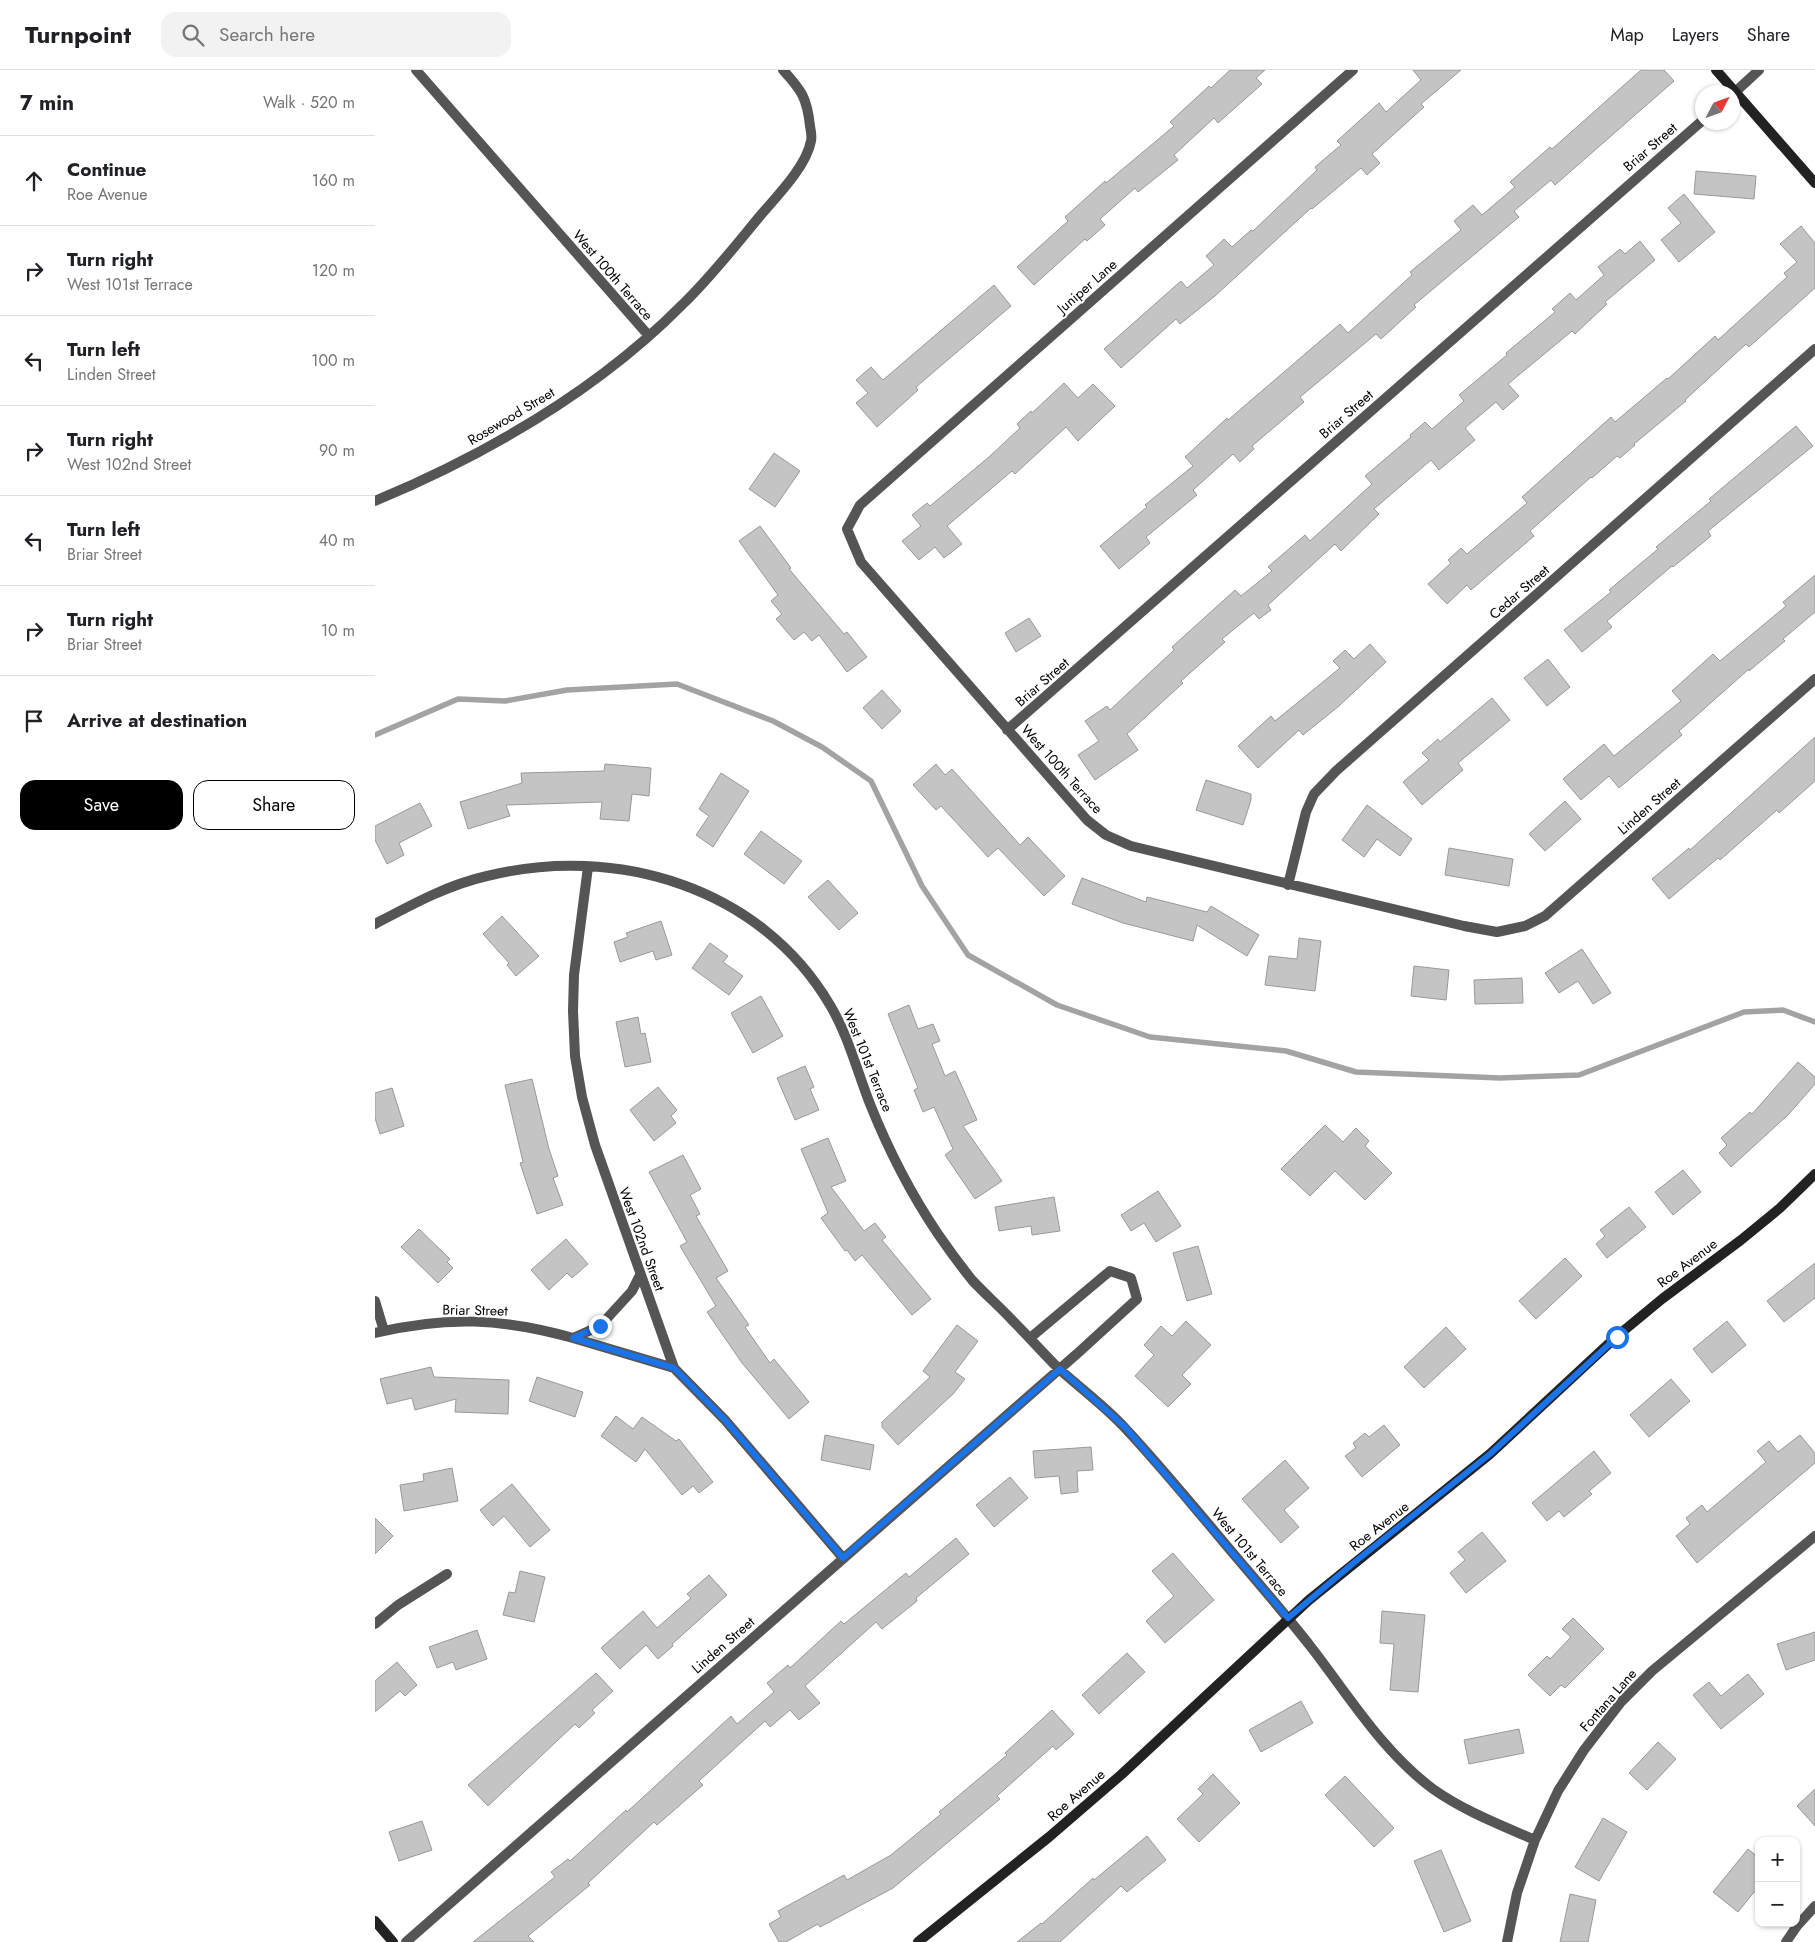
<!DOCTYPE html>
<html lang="en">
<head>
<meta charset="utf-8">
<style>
  body { margin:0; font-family:Jost,sans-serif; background:#f2f2f2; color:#202124 }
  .controls { position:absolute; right:15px; bottom:15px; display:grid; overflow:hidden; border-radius:10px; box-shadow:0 1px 4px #0004 }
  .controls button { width:45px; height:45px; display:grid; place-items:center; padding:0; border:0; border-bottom:1px solid #e0e0e0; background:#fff; color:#202124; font:25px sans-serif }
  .compass { position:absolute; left:1320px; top:15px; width:45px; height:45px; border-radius:50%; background:#fff; box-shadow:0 1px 4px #0004; rotate:49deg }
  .stop { position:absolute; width:15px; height:15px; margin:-11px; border:4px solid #1a73e8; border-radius:50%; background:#fff }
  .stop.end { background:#1a73e8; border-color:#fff; box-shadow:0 1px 5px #0008 }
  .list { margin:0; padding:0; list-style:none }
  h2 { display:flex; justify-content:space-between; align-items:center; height:65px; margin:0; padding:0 20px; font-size:21px }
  h2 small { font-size:16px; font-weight:400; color:#757577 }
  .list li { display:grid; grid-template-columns:32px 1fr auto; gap:15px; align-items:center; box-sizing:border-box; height:90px; padding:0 20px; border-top:1px solid #e0e0e0 }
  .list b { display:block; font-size:19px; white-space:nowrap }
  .list p { margin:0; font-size:16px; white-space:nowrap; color:#757577 }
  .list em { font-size:16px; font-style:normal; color:#757577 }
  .actions { display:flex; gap:10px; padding:15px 20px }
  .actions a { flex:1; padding:11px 0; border:1px solid #000; border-radius:15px; text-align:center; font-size:18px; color:#000 }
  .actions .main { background:#000; color:#fff }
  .icon { flex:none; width:28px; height:28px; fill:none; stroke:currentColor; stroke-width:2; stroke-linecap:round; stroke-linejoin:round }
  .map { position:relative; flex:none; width:1440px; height:1872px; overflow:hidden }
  header { display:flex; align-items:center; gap:30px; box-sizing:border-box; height:70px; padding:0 25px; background:#fff; border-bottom:1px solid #e0e0e0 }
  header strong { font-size:24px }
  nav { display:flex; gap:28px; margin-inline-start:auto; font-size:18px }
  .search { width:350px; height:45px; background:#f2f2f2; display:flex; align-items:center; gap:12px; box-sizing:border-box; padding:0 18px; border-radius:15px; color:#757577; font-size:19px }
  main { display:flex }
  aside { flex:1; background:#fff }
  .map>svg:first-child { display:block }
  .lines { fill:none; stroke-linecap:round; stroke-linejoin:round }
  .stream { stroke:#a3a3a3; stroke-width:5.5 }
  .building { fill:#c4c4c4; stroke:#999 }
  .street { stroke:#555; stroke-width:10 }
  .secondary { stroke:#222; stroke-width:10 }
  .route { stroke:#1a73e8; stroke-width:6 }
  .labels { text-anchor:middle; stroke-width:4; stroke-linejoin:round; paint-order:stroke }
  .street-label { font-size:14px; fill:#000; stroke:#fff }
</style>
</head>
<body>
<header>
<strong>Turnpoint</strong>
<div class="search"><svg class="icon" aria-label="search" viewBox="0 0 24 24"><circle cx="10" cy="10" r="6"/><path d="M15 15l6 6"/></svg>Search here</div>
<nav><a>Map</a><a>Layers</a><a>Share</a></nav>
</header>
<main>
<aside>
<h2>7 min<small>Walk · 520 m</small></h2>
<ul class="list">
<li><svg class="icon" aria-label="ahead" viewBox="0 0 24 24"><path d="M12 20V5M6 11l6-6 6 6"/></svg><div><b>Continue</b><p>Roe Avenue</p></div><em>160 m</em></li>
<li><svg class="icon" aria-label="right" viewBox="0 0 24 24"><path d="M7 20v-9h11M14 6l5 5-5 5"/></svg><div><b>Turn right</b><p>West 101st Terrace</p></div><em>120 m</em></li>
<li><svg class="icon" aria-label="left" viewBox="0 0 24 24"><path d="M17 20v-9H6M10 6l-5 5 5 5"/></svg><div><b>Turn left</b><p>Linden Street</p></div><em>100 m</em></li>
<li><svg class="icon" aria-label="right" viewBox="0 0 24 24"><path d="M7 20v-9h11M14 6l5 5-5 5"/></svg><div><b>Turn right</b><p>West 102nd Street</p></div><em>90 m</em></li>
<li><svg class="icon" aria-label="left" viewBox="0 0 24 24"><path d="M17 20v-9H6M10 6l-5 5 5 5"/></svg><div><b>Turn left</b><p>Briar Street</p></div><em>40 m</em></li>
<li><svg class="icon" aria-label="right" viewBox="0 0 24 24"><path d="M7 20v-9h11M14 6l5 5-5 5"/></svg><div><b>Turn right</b><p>Briar Street</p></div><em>10 m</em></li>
<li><svg class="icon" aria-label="arrive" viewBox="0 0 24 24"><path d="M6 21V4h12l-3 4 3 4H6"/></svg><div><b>Arrive at destination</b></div></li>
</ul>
<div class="actions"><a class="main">Save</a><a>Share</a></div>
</aside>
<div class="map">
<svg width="1440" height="1872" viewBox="0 0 1440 1872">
  <rect width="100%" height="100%" fill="#fff"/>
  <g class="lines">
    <path class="stream" d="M0,665l83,-36 47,2 62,-11 110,-6 96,37 49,26 49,34 51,105 46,69 89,50 93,32 136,14 70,21 144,6 79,-3 165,-63 39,-2 32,12"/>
  </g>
  <path class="building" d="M855,0h35l-9,8 6,6 -44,39 -4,-5 -40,37 4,5 -40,32 -3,-4 -35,31 5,6 -18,16 -2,-2 -51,46 -17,-18 51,-46 -3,-4 40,-36 1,2 68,-57 -4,-4 39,-36 2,2z
    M1038,0h48l-40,34 3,3 -52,47 8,9 -13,12 -6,-7 -49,41 -1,-1 -96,88 -35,28 -4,-5 -55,49 -17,-19 77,-68 6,7 27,-23 -8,-9 18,-17 8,8 19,-17 2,1 64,-61 -2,-3 26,-22 -4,-4 42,-38 7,9 35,-32z
    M1266,0h23l10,11 -119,104 -4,-5 -37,31 5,6 -105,88 2,2 -35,32 -5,-5 -76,63 4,5 -52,44 2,3 -14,13 -7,-8 -40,36 4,5 -51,42 4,6 -31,26 -19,-23 47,-39 -2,-2 48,-39 -8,-9 42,-39 1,2 112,-96 8,9 64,-58 -2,-3 51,-42 -7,-9 19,-16 9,10 33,-28 -5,-5 40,-35 2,2z
    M1321,101l60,5 -2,23 -60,-5z
    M1309,124l31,38 -36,30 -18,-22 20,-17 -13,-15z
    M1426,156l14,17v45l-66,59 -3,-3 -61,56 1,1 -52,43 1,1 -15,13 -3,-2 -25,22 -1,-1 -61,54 4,5 -63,54 -4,-5 -20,19 -19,-20 23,-21 -3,-3 13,-12 6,6 60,-51 -5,-6 89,-80 4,5 52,-44 1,1 47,-43 3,4 69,-63 -3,-4 13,-11 -17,-18z
    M1265,171l15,19 -50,42 2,2 -32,30 -3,-3 -64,53 11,12 -16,14 -7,-8 -31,26 10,12 -36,30 -8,-10 -57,49 5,5 -38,37 -6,-7 -67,61 3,5 -12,9 -5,-6 -32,26 3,3 -44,39 2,2 -56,51 11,16 -43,30 -17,-25 21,-14 -14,-20 22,-15 3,4 64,-60 -2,-3 63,-57 6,6 31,-25 -4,-4 37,-32 5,6 62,-57 -7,-8 46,-39 -1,-2 15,-13 7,7 32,-28 -5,-6 48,-40 -1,-2 49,-41 -3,-3 18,-16 6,7 28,-25 -6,-8 22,-18 5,5z
    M619,215l17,21 -95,81 2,3 -41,37 -21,-24 12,-10 -12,-13 15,-13 12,13z
    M689,313l14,15 15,-14 22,22 -37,35 -12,-14 -51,47 -3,-3 -65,55 15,18 -18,14 -9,-11 -16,13 -17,-19 19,-15 -9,-11 15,-12 3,3 59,-49 31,-29 -3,-4 14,-13 1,2z
    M1421,356l17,20 -105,85 3,5 -38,31 -1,-1 -65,55 5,6 -30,25 -18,-22 47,-38 -2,-2 49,-41 -2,-2 55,-46 -2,-2z
    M399,383l26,18 -25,36 -26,-18z
    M385,456l31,42 -2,1 55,65 3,-2 20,25 -20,15 -28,-37 -7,6 -8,-9 -10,8 -18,-21 6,-5 -11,-13 7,-6 -39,-54z
    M1440,505v37l-32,27 2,2 -36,30v-2l-70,62 3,4 -63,53 -10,-12 -28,24 -18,-21 41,-35 10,12 67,-55 -9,-10 41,-37 7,7 66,-55 -3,-4z
    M654,548l12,18 -25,16 -11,-19z
    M995,574l16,18 -47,44 -36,29 -4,-5 -41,38 -20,-22 33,-30 4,5 65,-53 -7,-7 12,-11 9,9z
    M1173,589l22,28 -23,19 -23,-28z
    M507,620l19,21 -19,18 -19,-21z
    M1117,628l18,22 -52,43 5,7 -41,35 -19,-23 26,-22 -7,-7 16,-14 2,3z
    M1440,667v44l-36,32 -2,-3 -57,50 -2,-2 -49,41 -17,-20 37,-31 1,2z
    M230,694l46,4 -2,28 -17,-2 -3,27 -29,-2 2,-17 -96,3 4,11 -42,13 -8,-27 62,-19 -1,-10 83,-2z
    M561,694l9,11 7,-6 68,76 8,-8 37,39 -21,20 -46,-48 -10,9 -47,-51 -5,4 -23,-25z
    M346,703l28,18 -36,56 -17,-12 13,-19 -10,-7z
    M831,710l45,14v6l-8,25 -47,-15z
    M1190,731l16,18 -36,32 -16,-17z
    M45,733l12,23 -33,17 5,12 -17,9 -12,-24v-14z
    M992,735l45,34 -12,17 -23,-17 -13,18 -22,-17z
    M386,761l41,30 -18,23 -40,-30z
    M1074,778l64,11 -4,27 -64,-11z
    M707,808l64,24 1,-5 60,15 4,-6 48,29 -12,21 -50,-31 -4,16 -70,-18 -51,-19z
    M453,810l30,33 -19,17 -31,-33z
    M127,846l37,40 -23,20 -9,-11 2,-2 -26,-29z
    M286,851l11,34 -16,5 -3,-9 -33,11 -6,-20 14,-5 -2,-4z
    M924,868l22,3 -6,50 -50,-6 4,-29 28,3z
    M335,873l18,13 -5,6 20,14 -14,19 -37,-27z
    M1207,879l29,44 -18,11 -15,-23 -19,12 -14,-20z
    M1039,896l35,4 -3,30 -35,-4z
    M1147,908l1,25 -48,1 -1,-24z
    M386,926l22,40 -30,17 -22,-40z
    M534,935l9,24 15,-5 7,17 -8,3 13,32 10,-5 22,49 -14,6 39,55 -27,18 -30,-44 8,-6 -19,-42 -11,5 -9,-22 4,-2 -30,-74z
    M263,947l3,17 4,-1 6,29 -26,5 -9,-45z
    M1423,992l17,15v7l-26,30 -58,53 -12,-14 8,-8 -6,-7 29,-26 2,2z
    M430,996l9,21 -4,2 9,21 -24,10 -18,-42z
    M157,1009l17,70 9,27 -5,2 10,27 -26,9 -17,-51 3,-1 -18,-77z
    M283,1017l19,23 -6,6 5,7 -22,18 -24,-31z
    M17,1018l12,38 -24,8 -5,-16v-25z
    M950,1055l18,17 13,-14 13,13 -4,5 27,27 -27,27 -30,-29 -25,25 -29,-27z
    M453,1068l18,43 -15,6 33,44 11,-8 11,14 -4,3 49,59 -19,16 -50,-60 -7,6 -8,-11 -2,1 -24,-33 7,-5 -27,-64z
    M308,1085l18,34 -11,6 10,19 -4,2 32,55 -12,7 33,47 -4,2 25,36 4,-4 35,43 -20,17 -47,-56 -35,-51 9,-6 -36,-60 7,-4 -38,-70z
    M1308,1100l18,22 -28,23 -18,-23z
    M783,1121l23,35 -25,16 -12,-19 -13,8 -10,-16z
    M679,1127l6,34 -28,4 -1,-9 -32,5 -4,-24z
    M1254,1137l17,20 -39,31 -11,-14 9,-8 -5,-6z
    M44,1159l31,30 -3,3 6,6 -15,15 -37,-36z
    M191,1169l22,25 -16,14 -5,-5 -18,17 -18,-20z
    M823,1176l14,48 -25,7 -14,-48z
    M1190,1188l17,18 -46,43 -17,-18z
    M1440,1193v35l-31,24 -17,-21z
    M811,1251l25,24 -29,30 9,9 -23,23 -33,-31 19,-21 -10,-10 17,-19 11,10z
    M1352,1251l19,24 -34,28 -19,-24z
    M582,1255l21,16 -23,31 10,7 -12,15 -55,51 -16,-18v-5l48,-45 -7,-6z
    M1071,1257l20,22 -42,39 -20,-21z
    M56,1297l3,10 75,3 -1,34 -53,-2 1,-13 -41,11 -3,-12 -25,6 -7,-25z
    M162,1307l46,15 -8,25 -46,-16z
    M1296,1309l19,22 -41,36 -19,-22z
    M241,1346l17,13 9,-12 34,24 3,-2 34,43 -14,11 -6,-7 -11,9 -37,-46 -9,13 -35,-26z
    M1009,1355l16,20 -38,32 -17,-21 11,-8 -3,-5 12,-10 4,4z
    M450,1365l49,10 -4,25 -49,-10z
    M1425,1365l15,18v10l-118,100 -21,-27 14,-12 -4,-6 16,-13 5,7 59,-50 -9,-11 12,-10 9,11z
    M716,1377l2,23 -16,1 1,21 -17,2 -2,-18 -24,2 -2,-27z
    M1219,1381l17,22 -22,18 3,3 -28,23 -5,-6 -12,10 -15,-18z
    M910,1390l24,28 -25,22 15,17 -18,16 -39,-44z
    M77,1398l6,33 -54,10 -4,-26 24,-4 -1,-7z
    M635,1407l18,21 -34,29 -18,-22z
    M137,1414l38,46 -20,17 -26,-31 -11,10 -13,-16z
    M0,1448l18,18 -18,18z
    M1107,1462l24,29 -40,32 -16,-20 15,-13 -7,-8z
    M581,1468l13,16 -53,44 1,3 -35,28 -6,-7 -71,64 15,17 -21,17 -9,-10 -20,17 -5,-6 -66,60 4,4 -46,40 -3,-3 -66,61 2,2 -62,51 6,6h-61l82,-65 -4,-5 17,-13 2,2 56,-51 1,2 104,-96 6,8 37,-32 -7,-9 21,-18 2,3 51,-47 3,3 62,-51 3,4z
    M798,1483l41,47 -49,43 -19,-22 28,-25 -22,-25z
    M145,1501l25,6 -11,45 -31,-7 6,-23 6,1z
    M334,1505l18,20 -55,49 1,2 -15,13 -12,-14 -26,24 -19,-21 42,-37 14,17 34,-30 -4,-4z
    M1007,1541l43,4 -7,77 -28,-2 4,-46 -14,-1z
    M1198,1548l31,31 -39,39 -4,-3 -11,11 -22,-21 19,-19 3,3 21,-22 -9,-8z
    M102,1560l10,29 -31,11 -3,-8 -16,6 -8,-21z
    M1440,1562v28l-29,10 -9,-26z
    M752,1583l18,19 -46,42 -17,-19z
    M22,1592l20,23 -12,11 -5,-5 -25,21v-31z
    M221,1603l17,18 -21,19 3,3 -16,15 -4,-4 -87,82 -20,-21z
    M1373,1604l16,20 -43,35 -28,-34 16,-13 12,14z
    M926,1631l12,22 -52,29 -12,-22z
    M677,1640l22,24 -18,16 -3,-4 -56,50 3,3 -107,89 -73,39 -2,-3 -32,18h-7l-10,-18 12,-7 -3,-6 66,-36 3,5 44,-25 50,-41 -2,-2 68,-57 -2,-2z
    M1144,1659l5,24 -55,11 -5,-24z
    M1283,1672l18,17 -29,31 -18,-17z
    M838,1704l27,29 -41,39 -22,-23 26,-25 -5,-5z
    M970,1706l49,52 -20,19 -49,-52z
    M1440,1719v37l-18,-20z
    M1228,1748l24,14 -28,49 -24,-14z
    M47,1751l10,29 -33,11 -10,-29z
    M772,1766l19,24 -39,32 -6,-6 -61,56h-43l24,-19 1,1 51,-46 1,2z
    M1373,1779l11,9v28l-21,26 -25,-20z
    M1066,1780l30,71 -27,11 -30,-71z
    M1195,1824l26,6 -8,42h-28z"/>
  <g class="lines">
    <path class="street" d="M41,0l233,266
      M978,0l-493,435 -13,24 14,33 226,258 19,15 25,11 333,80 33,6 28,-6 20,-10 270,-237
      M1358,24l26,-24
      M0,431c112,-47 222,-110 308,-197 28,-27 52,-58 77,-88 17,-20 46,-49 51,-75 1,-4 0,-10 -1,-15 -3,-28 -8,-35 -27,-56
      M632,660l696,-610
      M213,797l-14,108 -1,36 2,45 7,41 13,48 79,223 51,52 118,138
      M913,815l18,-73 8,-18 22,-23 479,-422
      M0,854c36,-19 72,-39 112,-48 129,-32 274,11 343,129 18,30 27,66 40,99 18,45 41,90 68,130 11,16 22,31 34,46 13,14 28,27 41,41 15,15 30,32 45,47 22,20 47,38 67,60 30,32 58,66 86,99 33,40 68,79 100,120 38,49 71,104 122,142 31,22 68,36 102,51
      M0,1231l9,30
      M0,1263c72,-17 127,-15 198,5l27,-12 32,-35 8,-16
      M198,1268l101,30
      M0,1554l23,-19 49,-31
      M31,1872l673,-590 58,-53 -6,-21 -21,-7 -80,67
      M1132,1872l10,-49 18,-53 23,-49 26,-41 37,-48 31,-31 163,-135
      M1411,1872l11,-16 18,-20"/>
    <path class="secondary" d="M1341,0l99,113
      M0,1851l18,21
      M543,1872l131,-105 73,-63 187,-174 181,-146 126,-117 46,-38 79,-59 39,-32 35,-34"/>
  </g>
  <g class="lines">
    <path class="route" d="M225,1256l-27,12 101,30 51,52 118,138 217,-189 65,58 163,191 68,-57 134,-107 127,-117"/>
  </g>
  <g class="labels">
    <g class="street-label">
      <text transform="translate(1275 77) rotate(-41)" y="5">Briar Street</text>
      <text transform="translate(238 205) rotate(49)" y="5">West 100th Terrace</text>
      <text transform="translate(712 216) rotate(-41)" y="5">Juniper Lane</text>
      <text transform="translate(971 344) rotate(-41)" y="5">Briar Street</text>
      <text transform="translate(136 346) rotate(-31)" y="5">Rosewood Street</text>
      <text transform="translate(1144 522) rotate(-41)" y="5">Cedar Street</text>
      <text transform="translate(667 612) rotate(-41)" y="5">Briar Street</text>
      <text transform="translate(687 699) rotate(48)" y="5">West 100th Terrace</text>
      <text transform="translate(1274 736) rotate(-41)" y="5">Linden Street</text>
      <text transform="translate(493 990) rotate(68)" y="5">West 101st Terrace</text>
      <text transform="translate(267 1169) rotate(70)" y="5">West 102nd Street</text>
      <text transform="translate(1312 1193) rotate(-37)" y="5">Roe Avenue</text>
      <text transform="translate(100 1240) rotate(1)" y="5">Briar Street</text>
      <text transform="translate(1004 1456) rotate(-38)" y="5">Roe Avenue</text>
      <text transform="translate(875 1482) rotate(50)" y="5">West 101st Terrace</text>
      <text transform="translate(348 1575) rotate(-41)" y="5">Linden Street</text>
      <text transform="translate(1233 1630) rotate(-49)" y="5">Fontana Lane</text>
      <text transform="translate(701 1725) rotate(-41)" y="5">Roe Avenue</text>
    </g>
  </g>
</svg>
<div class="controls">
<button>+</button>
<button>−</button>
</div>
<svg class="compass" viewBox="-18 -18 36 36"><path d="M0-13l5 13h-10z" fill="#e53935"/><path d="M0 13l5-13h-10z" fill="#757577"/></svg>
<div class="stop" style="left:1242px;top:1267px"></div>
<div class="stop end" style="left:225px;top:1256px"></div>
</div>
</main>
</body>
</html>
